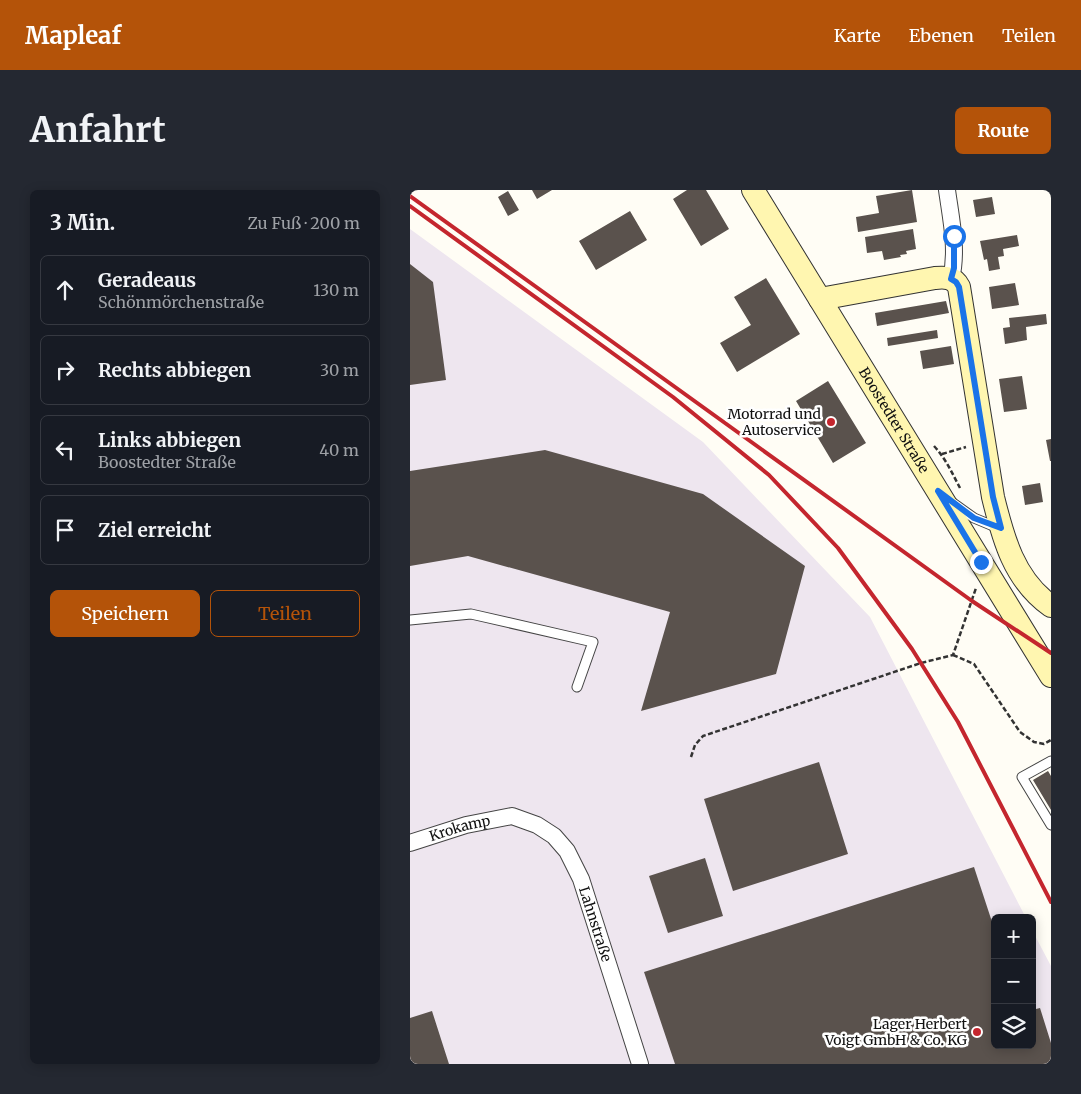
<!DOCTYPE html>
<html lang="de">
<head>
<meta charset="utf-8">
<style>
  body { margin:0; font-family:Merriweather,serif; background:#242831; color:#f1f3f6 }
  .controls { position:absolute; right:15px; bottom:15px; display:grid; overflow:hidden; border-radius:8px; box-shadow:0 2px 12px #0003 }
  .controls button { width:45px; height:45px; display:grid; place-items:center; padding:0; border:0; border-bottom:1px solid #363941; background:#171b24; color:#f1f3f6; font:25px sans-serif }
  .stop { position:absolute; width:15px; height:15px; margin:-11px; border:4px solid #1a73e8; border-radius:50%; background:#fff }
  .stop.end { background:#1a73e8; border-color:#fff; box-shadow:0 1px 5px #0008 }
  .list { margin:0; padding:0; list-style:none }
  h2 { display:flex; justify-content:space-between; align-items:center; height:65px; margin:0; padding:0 20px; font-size:21px }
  h2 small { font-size:16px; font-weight:400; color:#9ea1a6 }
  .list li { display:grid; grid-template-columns:32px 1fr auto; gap:15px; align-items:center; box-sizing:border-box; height:70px; margin:0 10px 10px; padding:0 10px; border:1px solid #363941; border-radius:8px }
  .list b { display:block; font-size:19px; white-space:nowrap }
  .list p { margin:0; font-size:16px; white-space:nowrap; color:#9ea1a6 }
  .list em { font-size:16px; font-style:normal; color:#9ea1a6 }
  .actions { display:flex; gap:10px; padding:15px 20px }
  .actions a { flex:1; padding:11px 0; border:1px solid #b45309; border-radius:8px; text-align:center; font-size:18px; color:#b45309 }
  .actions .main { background:#b45309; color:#fff }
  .icon { flex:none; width:28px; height:28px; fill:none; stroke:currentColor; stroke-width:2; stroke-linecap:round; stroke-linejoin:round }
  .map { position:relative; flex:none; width:641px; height:874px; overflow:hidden; border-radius:8px }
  header { display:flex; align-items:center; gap:30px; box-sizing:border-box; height:70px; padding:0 25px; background:#b45309; color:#fff }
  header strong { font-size:24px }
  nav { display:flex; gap:28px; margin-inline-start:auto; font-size:18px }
  .intro { display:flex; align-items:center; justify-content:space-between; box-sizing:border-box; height:120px; padding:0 30px }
  h1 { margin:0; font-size:35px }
  .button { padding:12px 22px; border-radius:8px; background:#b45309; color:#fff; font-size:18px; font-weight:700 }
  main { display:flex; gap:30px; padding:0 30px }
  aside { flex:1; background:#171b24; border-radius:8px; box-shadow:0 2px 12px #0003 }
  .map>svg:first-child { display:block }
  .industrial { fill:#eee6ef }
  .building { fill:#5a524d }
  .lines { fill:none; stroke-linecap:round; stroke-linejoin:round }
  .lane-casing { stroke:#444; stroke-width:11 }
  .street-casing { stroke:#444; stroke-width:18 }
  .secondary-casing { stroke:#333; stroke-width:24 }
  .path { stroke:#333; stroke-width:2.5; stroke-dasharray:5 2.5; stroke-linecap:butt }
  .lane { stroke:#fff; stroke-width:9 }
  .street { stroke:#fff; stroke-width:16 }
  .secondary { stroke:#fff6b0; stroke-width:22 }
  .rail { stroke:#c4262e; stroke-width:4 }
  .route { stroke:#1a73e8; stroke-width:6 }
  .poi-dot { fill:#c4262e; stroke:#fff; stroke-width:2 }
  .labels { text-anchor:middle; stroke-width:5; stroke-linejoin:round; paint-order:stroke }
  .poi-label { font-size:14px; fill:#111; stroke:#fff; text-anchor:end }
  .street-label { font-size:14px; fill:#111; stroke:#fff }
</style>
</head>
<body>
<header>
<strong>Mapleaf</strong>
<nav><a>Karte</a><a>Ebenen</a><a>Teilen</a></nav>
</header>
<div class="intro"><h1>Anfahrt</h1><a class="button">Route</a></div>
<main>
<aside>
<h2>3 Min.<small>Zu Fuß · 200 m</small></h2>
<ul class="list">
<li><svg class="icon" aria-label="ahead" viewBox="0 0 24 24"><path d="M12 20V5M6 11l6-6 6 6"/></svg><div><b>Geradeaus</b><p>Schönmörchenstraße</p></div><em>130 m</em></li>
<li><svg class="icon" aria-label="right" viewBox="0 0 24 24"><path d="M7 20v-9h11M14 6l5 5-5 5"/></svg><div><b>Rechts abbiegen</b></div><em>30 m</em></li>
<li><svg class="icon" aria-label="left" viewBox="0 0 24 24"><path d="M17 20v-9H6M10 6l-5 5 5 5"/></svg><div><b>Links abbiegen</b><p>Boostedter Straße</p></div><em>40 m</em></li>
<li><svg class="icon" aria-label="arrive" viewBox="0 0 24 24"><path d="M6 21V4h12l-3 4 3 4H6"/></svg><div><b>Ziel erreicht</b></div></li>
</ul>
<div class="actions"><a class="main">Speichern</a><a>Teilen</a></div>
</aside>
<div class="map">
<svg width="641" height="874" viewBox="0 0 641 874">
  <rect width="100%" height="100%" fill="#fffdf5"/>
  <path class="industrial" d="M0,39l293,213 167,175 156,301h-31v127h37v-115l19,36v98h-641z"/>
  <path class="building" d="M122,0h20l-15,9z
    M277,0h19l23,39 -28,17 -28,-47z
    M502,0l5,32 -59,10 -2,-15 23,-4 -3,-17z
    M98,1l11,19 -11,6 -10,-19z
    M582,7l3,17 -19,3 -3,-17z
    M220,21l17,29 -51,30 -17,-29z
    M503,39l3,20 -10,2 1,3 -7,1 1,2 -17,3 -2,-9 -15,2 -2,-16z
    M607,45l2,11 -16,3 1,7 -6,1 2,12 -11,2 -2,-12 -3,1 -4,-19z
    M0,74l23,18 13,98 -36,5z
    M356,88l34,56 -63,38 -17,-29 31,-18 -17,-28z
    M605,93l4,22 -27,4 -3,-22z
    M536,111l3,12 -72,13 -2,-13z
    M636,124l1,10 -21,3 1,13 -22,4 -2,-16 7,-1 -1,-9z
    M527,140l1,8 -50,8 -1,-8z
    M541,156l3,18 -31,5 -3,-18z
    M612,186l5,33 -23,3 -5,-33z
    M418,191l38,62 -33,20 -37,-62z
    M641,249v22h-1l-4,-21z
    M135,260l158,44 102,72 -29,108 -135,37 29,-99 -202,-56 -58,10v-95z
    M630,293l3,19 -18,3 -3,-19z
    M409,572l29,92 -115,37 -29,-92z
    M638,581l3,5v34l-18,-30z
    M295,668l18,58 -55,17 -19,-57z
    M564,677l21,64v114h37v-35l8,-2 11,35v21h-376l-31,-92z
    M22,821l17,53h-39v-46z"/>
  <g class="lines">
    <defs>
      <path id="lane" d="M543,313l21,15 24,10
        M0,430l61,-6 122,28 -16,45
        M641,571l-29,16 29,48"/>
      <g id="street">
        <path d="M537,0c4,29 11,60 4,89"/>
        <path id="s1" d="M0,653l56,-18 46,-9 25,9 17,11 13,15 14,28 59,185"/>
      </g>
      <g id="secondary">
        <path id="s2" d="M343,0l298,486"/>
        <path d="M410,109l115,-21c10,-1 19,-1 24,9l34,210c10,41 21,83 58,109"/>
      </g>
    </defs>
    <use href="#lane" class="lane-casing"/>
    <use href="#street" class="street-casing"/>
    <use href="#secondary" class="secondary-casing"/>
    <path class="path" d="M524,256c12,13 18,27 26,42
      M532,264l24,-7
      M543,465l21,9 46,68 14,10 10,2 7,-4
      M281,567l4,-12 8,-9 218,-73 32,-8 23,-67"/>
    <use href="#lane" class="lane"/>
    <use href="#street" class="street"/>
    <use href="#secondary" class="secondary"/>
    <path class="rail" d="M0,6l562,405 79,52
      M0,16l263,191 96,78 69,73 74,101 46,73 93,180"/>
  </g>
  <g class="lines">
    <path class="route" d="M544,46v32l-3,11 5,3 3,5 34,210 8,31 -27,-10 -36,-27 43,71"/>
  </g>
  <g class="poi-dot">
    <circle cx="421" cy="232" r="5"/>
    <circle cx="567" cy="842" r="5"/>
  </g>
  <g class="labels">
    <g class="poi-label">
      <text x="411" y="229">Motorrad und<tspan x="411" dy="16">Autoservice</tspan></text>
      <text x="557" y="839">Lager Herbert<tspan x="557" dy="16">Voigt GmbH &amp; Co. KG</tspan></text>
    </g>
    <g class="street-label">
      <text dy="5" stroke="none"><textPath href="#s2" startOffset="270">Boostedter Straße</textPath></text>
      <text dy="5" stroke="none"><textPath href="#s1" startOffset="52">Krokamp</textPath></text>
      <text dy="5" stroke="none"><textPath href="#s1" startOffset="251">Lahnstraße</textPath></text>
    </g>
  </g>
</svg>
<div class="controls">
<button>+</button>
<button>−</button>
<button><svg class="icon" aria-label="layers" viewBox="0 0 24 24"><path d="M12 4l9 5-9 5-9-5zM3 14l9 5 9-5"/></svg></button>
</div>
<div class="stop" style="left:544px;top:46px"></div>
<div class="stop end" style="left:571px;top:372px"></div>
</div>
</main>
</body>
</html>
